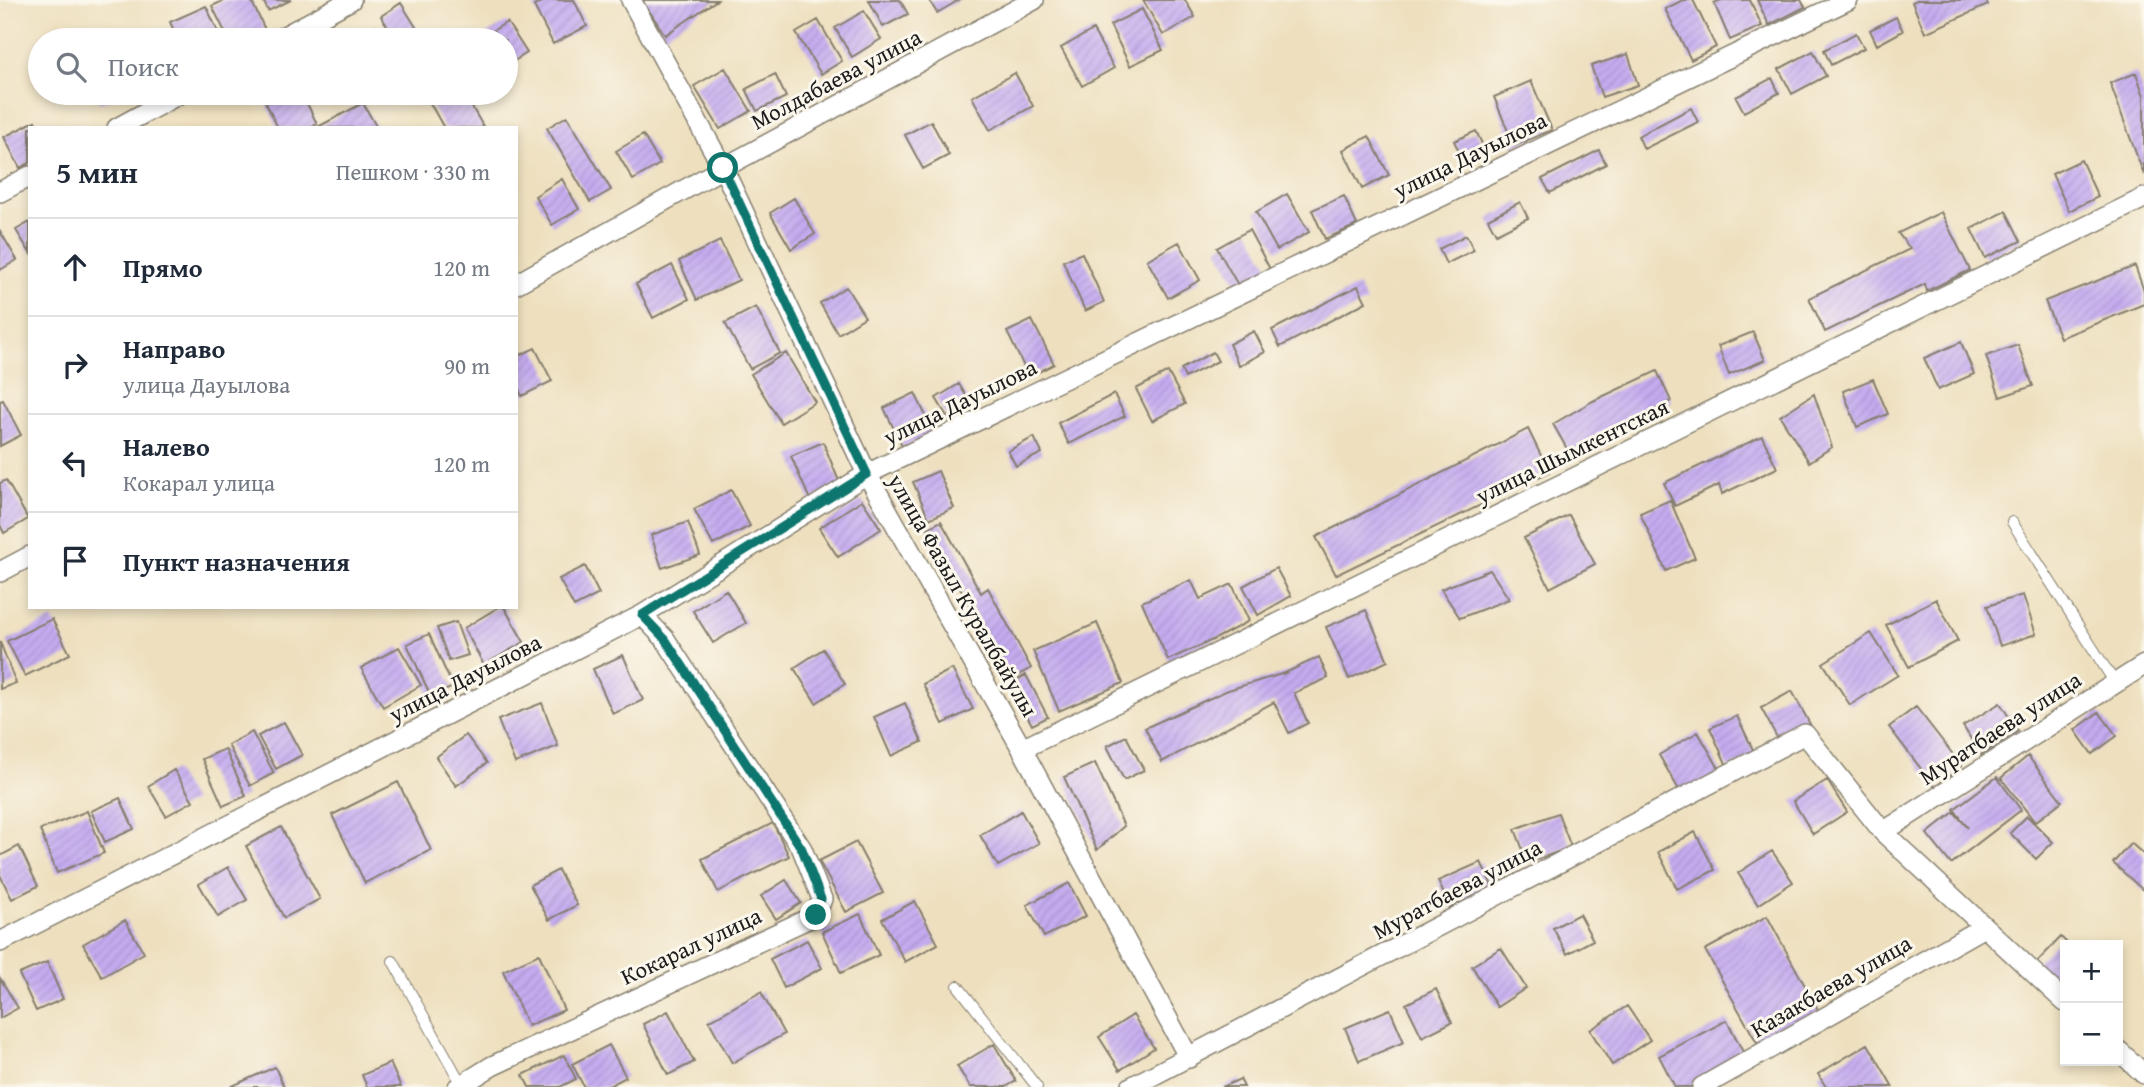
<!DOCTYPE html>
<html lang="ru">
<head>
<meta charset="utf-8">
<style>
  body { margin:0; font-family:"Gentium Book Plus",serif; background:#f2f2f3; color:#1f2937 }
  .controls { position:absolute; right:21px; bottom:21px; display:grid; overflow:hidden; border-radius:0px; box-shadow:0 4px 10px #0003 }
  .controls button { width:63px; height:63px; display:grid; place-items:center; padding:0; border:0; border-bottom:2px solid #e0e1e3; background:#fff; color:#1f2937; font:35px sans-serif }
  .stop { position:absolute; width:21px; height:21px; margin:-16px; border:5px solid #0f766e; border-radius:50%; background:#fff }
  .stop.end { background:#0f766e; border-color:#fff; box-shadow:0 2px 7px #0008 }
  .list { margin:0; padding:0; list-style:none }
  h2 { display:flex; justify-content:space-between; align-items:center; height:91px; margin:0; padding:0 28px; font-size:30px }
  h2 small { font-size:23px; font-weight:400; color:#747a83 }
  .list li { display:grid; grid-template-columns:46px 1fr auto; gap:21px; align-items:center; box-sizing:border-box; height:98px; padding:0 28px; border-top:2px solid #e0e1e3 }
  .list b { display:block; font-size:26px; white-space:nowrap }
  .list p { margin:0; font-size:23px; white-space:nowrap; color:#747a83 }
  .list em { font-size:23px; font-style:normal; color:#747a83 }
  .icon { flex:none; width:38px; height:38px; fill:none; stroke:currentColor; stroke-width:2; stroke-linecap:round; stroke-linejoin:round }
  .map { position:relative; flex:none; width:2144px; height:1087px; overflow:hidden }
  .search { position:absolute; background:#fff; box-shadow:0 4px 10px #0003; left:28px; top:28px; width:490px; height:77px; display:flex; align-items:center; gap:18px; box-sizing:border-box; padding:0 24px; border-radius:38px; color:#747a83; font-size:26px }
  .panel { position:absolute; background:#fff; box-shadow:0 4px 10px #0003; left:28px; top:126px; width:490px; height:483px; border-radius:0px }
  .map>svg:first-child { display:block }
  .building { fill:url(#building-hatch) }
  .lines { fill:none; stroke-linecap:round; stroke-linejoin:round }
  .lane-casing { stroke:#857e6e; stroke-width:12 }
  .street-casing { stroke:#857e6e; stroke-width:22 }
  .lane { stroke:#fff; stroke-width:10 }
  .street { stroke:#fff; stroke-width:19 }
  .route { stroke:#0f766e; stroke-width:9 }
  .labels { text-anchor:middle; stroke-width:6; stroke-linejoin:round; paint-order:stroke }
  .street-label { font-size:23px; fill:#1c1c1c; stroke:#fbf7ec }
</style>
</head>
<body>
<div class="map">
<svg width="2144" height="1087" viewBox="0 0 2144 1087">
  <defs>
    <pattern id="building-hatch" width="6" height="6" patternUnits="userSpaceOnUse" patternTransform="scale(1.75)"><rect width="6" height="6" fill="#c4abf0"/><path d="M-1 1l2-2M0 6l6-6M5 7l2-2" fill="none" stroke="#a893cd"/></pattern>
  </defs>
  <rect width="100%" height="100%" fill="#fbf7ec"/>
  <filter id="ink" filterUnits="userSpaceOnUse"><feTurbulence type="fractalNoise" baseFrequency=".0143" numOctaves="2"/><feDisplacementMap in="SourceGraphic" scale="14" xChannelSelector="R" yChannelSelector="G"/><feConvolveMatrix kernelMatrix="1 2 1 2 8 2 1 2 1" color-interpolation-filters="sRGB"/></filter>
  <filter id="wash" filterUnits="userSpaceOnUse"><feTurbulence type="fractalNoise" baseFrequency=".00686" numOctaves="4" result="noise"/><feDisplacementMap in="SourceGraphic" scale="28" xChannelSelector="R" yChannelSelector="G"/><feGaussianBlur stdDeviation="1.57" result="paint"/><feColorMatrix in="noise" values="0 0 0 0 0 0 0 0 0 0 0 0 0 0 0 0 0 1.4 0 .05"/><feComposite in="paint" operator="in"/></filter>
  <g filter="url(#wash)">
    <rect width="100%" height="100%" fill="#eee0bf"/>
    <g id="blocks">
      <path class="building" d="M225,0h26l16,34 -13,6h-25l-17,-34z
        M263,0h28l-23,11z
        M546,0h28l13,26 -34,18 -19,-38z
        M642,0h75l-52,35z
        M869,0h31l8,14 -25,13z
        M929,0h30l-22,13z
        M1143,0h42l10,17 -32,18z
        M1683,0h10l23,47 -25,13 -26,-51z
        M1721,0h29l12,26 -32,14 -16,-37z
        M1757,0h44l4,7 -36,18z
        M1917,0h69l2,5 -63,28 -13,-31z
        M401,3l23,37h-28l-15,-24z
        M206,6l16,34h-44l-8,-18z
        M1142,9l21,41 -33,16 -20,-41z
        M864,11l17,28 -29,18 -17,-29z
        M1896,17l7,14 -26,14 -7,-15z
        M818,20l24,41 -21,13 -25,-41z
        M507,22l20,31 -21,13v-26h-29z
        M375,26l8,14h-34z
        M1093,30l21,38 -32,18 -21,-38z
        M1856,33l8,15 -33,17 -7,-15z
        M1813,51l13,25 -34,18 -13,-25z
        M1628,54l10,31 -36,12 -11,-31z
        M725,68l26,43 -31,18 -26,-43z
        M1015,73l18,33 -43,24 -18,-33z
        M2136,73l8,23v79l-34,-92z
        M775,74l11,23 -29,14 -11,-22z
        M1772,78l7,15 -35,19 -8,-15z
        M1531,81l21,49 -38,16 -20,-49z
        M95,93h27l-22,10z
        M261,93h41l15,31 -8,4h-31z
        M447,93h17l20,35h-40l-14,-25z
        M363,103l14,25h-61z
        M1691,108l7,14 -54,27 -6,-13z
        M567,116l44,74 -21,12 -43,-74z
        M35,121l3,7h-8v35l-10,5 -16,-31z
        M931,121l18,34 -26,14 -18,-34z
        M1476,131l7,15 -22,10 -7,-15z
        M643,135l17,29 -27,16 -17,-29z
        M1369,136l20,39 -27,14 -19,-39z
        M1599,150l7,14 -56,29 -8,-14z
        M2081,160l17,37 -29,14 -17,-37z
        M562,179l17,30 -27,16 -17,-29z
        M1287,194l22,38 -32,18 -21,-38z
        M1344,196l13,29 -32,14 -13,-29z
        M794,198l21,36 -24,15 -21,-36z
        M1520,202l8,16 -32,16 -8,-15z
        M2006,211l15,30 -36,17 -14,-29z
        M1941,212l29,58 -43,21 -2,-7 -100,48 -16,-34 101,-49 -12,-16z
        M30,222v31l-14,-23z
        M1249,230l21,39 -31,18 -22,-39z
        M0,231l17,29 -17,10z
        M1466,235l8,15 -28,14 -7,-15z
        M720,241l19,39 -42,20 -18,-39z
        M1179,242l21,38 -32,18 -21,-38z
        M1082,253l22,49 -19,9 -22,-50z
        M672,265l17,34 -36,19 -17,-34z
        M2135,266l9,25v13l-84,34 -15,-37z
        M1358,286l8,16 -86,45 -8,-17z
        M846,287l19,30 -27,17 -18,-31z
        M756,307l24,46 -30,16 -25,-46z
        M1032,320l22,44 -25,13 -22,-45z
        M1254,331l11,21 -26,14 -10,-22z
        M1753,332l12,28 -36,15 -11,-29z
        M1961,342l13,32 -36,16 -14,-32z
        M2018,345l15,41 -33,11 -14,-41z
        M535,348l17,33 -30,15 -6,-12v-27z
        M1213,352l5,9 -33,17 -4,-9z
        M786,353l29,49 -34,21 -30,-49z
        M1657,371l14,30 -100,55 -18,-32 40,-23z
        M1168,372l17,32 -33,17 -16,-32z
        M1873,379l15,35 -31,13 -14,-36z
        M959,384l15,25 -23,14 -15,-25z
        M915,393l19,40 -31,15 -19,-40z
        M1114,394l11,22 -56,28 -11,-21z
        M1814,394l18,53 -23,15 -29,-46z
        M3,400l18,35 -21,11v-45z
        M1528,429l21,43 -213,103 -20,-38z
        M1762,436l15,32 -55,26 -3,-9 -44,21 -11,-23z
        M1034,437l8,16 -26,13 -8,-15z
        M823,442l18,44 -31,14 -19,-44z
        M938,471l16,37 -25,11 -16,-37z
        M6,480l22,39 -24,14 -4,-8v-42z
        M731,490l19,36 -37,19 -19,-36z
        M862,500l19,29 -43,28 -19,-29z
        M1670,500l25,58 -29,13 -26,-58z
        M1569,515l26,49 -45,24 -26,-50z
        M941,521l40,72 7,-5 43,80 -21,12 -82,-152z
        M688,522l12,33 -38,13 -11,-33z
        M585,566l14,28 -25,13 -15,-28z
        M1276,568l15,28 -33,19 -15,-29z
        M1490,570l19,29 -49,19 -19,-29z
        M1191,580l9,19 32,-15 17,37 -32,17 -49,22 -26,-58z
        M726,590l20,33 -33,20 -20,-32z
        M2023,595l13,39 -36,12 -13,-40z
        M1936,599l22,42 -49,26 -23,-42z
        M499,607h5l20,35 -40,23 -20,-37z
        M1366,610l22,51 -39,18 -23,-52z
        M52,619l18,35 -45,22 -18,-35z
        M456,622l12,33 -19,6 -12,-33z
        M1097,623l26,60 -64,28 -26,-60z
        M1871,633l27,42 -48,30 -27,-42z
        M429,634l24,53 -22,10 -24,-53z
        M0,642l16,41 -16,6z
        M399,647l22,38 -38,22 -22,-39z
        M823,649l22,35 -29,19 -22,-35z
        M623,655l20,45 -30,14 -20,-45z
        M1319,657l9,21 -34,15 14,30 -19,10 -15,-31 -112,60 -17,-34 83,-38 57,-17z
        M952,669l21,40 -30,15 -20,-40z
        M1026,675l22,42 -16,8 -22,-41z
        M1792,691l19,35 -31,17 -19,-35z
        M542,703l16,43 -43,17 -17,-43z
        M905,703l17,39 -31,14 -17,-39z
        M2000,703l18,28 -37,24 -18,-29z
        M1916,707l46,59 -27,21 -46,-60z
        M2099,712l18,24 -25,18 -17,-24z
        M1737,716l19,40 -28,12 -18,-40z
        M284,722l18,33 -26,14 -18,-33z
        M252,732l22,41 -24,13 -22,-41z
        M1698,732l23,40 -39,23 -23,-40z
        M466,735l21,28 -31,23 -20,-29z
        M1126,736l18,34 -20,10 -17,-34z
        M225,749l21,47 -23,10 -21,-47z
        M2028,756l34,45 -27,21 -34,-44z
        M1095,763l29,63 -27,24 -33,-73z
        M174,770l19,31 -27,15 -18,-30z
        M1997,777l24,33 -70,54 -24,-30 27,-22 14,16 -14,-19z
        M1827,780l20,32 -34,22 -20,-33z
        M398,782l33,68 -66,33 -33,-68z
        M120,798l14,31 -29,13 -14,-31z
        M87,811l17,42 -47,20 -17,-43z
        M1021,811l18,32 -41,23 -18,-31z
        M1558,813l13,34 -43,16 -13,-34z
        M2027,816l26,26 -17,17 -26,-26z
        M773,823l16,33 -71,36 -16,-33z
        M281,827l39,72 -36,19 -38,-72z
        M1695,832l20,38 -38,19 -19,-37z
        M856,842l27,51 -37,19 -27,-51z
        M2131,843l13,12v36l-31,-28z
        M19,846l19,40 -26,13 -12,-24v-19z
        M1772,851l21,31 -35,23 -20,-32z
        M1481,862l12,26 -43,20 -12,-27z
        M228,867l19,33 -29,17 -19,-33z
        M558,870l19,35 -28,15 -19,-35z
        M786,880l15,23 -25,16 -15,-23z
        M1069,883l17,33 -42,21 -17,-32z
        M915,901l23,43 -33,18 -23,-43z
        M860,914l19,41 -38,18 -19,-41z
        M1579,914l14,26 -26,14 -14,-26z
        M1767,916l54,99 -61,33 -55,-98z
        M125,920l19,33 -42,24 -19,-33z
        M2061,937l8,8h-4v49l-30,-30z
        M807,940l15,28 -38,20 -14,-29z
        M1501,948l25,40 -29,19 -25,-41z
        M539,954l25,56 -36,16 -25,-55z
        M47,962l16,37 -27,12 -17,-37z
        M0,978l18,30 -18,10z
        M1436,989l16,33 -30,15 -16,-33z
        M761,992l23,42 -52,29 -23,-42z
        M1627,1006l23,34 -38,25 -22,-35z
        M1390,1009l14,33 -45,19 -14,-33z
        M668,1011l26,51 -26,13 -25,-51z
        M1133,1015l21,33 -34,22 -21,-33z
        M1727,1020l19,38 -56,29h-15l-16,-31z
        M994,1044l22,37 -10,6h-36l-13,-21z
        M1868,1044l25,43h-67l-8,-13z
        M609,1045l17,32 -19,10h-23l-12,-23z
        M564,1055l12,24 -16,8h-31l-6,-12z
        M390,1063l11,24h-34l-5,-12z
        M275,1067l9,20h-54z
        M1240,1079l4,8h-22z"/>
    </g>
  </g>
  <g filter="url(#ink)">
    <use href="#blocks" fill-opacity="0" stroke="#857e6e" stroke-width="2"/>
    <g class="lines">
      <defs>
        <path id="lane" d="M2012,522l103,161
          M393,961l69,124
          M958,986l79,101"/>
        <path id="street" d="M631,0l92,168 144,306 155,275 167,309
          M277,40l74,-40
          M117,128l64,-35
          M0,192l30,-16
          M516,284l207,-116 311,-168
          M0,572l30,-16
          M1022,749l1122,-551
          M1883,832l261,-167
          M0,942l642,-327 225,-141 981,-474
          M2118,1050l26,24
          M458,1087l34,-21 324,-151 6,-16 -20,-50 -137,-210 -23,-24
          M1131,1087l674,-353 78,98 182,170
          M1702,1087l282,-160"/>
      </defs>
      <use href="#lane" class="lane-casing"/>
      <use href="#street" class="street-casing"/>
      <use href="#lane" class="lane"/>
      <use href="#street" class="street"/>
    </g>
  </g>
  <g class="lines" filter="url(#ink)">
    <path class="route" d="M723,168l144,306 -225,141 23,24 137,210 19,50 -5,16"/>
  </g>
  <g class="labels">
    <g class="street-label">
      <text transform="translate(836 79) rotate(-28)" y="8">Молдабаева улица</text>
      <text transform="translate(1470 155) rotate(-26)" y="8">улица Дауылова</text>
      <text transform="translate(960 402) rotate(-26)" y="8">улица Дауылова</text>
      <text transform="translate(1572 451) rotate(-26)" y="8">улица Шымкентская</text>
      <text transform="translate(963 595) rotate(60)" y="8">улица Фазыл Куралбайулы</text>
      <text transform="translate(465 678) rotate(-27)" y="8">улица Дауылова</text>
      <text transform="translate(2000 728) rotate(-33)" y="8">Муратбаева улица</text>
      <text transform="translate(1457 889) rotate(-28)" y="8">Муратбаева улица</text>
      <text transform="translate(691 946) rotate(-25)" y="8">Кокарал улица</text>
      <text transform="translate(1831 986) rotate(-30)" y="8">Казакбаева улица</text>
    </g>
  </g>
</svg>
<div class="controls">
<button>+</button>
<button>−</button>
</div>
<div class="stop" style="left:723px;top:168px"></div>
<div class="stop end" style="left:816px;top:915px"></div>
<div class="search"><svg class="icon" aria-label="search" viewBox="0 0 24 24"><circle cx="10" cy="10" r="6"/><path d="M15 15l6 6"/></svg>Поиск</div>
<section class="panel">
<h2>5 мин<small>Пешком · 330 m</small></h2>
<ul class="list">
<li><svg class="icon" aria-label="ahead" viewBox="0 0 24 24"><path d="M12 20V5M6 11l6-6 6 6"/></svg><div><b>Прямо</b></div><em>120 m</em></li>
<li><svg class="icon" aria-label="right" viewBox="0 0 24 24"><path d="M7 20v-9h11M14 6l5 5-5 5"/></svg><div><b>Направо</b><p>улица Дауылова</p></div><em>90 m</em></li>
<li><svg class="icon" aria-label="left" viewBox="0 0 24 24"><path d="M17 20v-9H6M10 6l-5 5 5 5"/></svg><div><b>Налево</b><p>Кокарал улица</p></div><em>120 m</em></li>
<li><svg class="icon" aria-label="arrive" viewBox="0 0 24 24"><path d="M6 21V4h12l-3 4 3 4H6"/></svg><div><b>Пункт назначения</b></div></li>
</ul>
</section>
</div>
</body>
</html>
